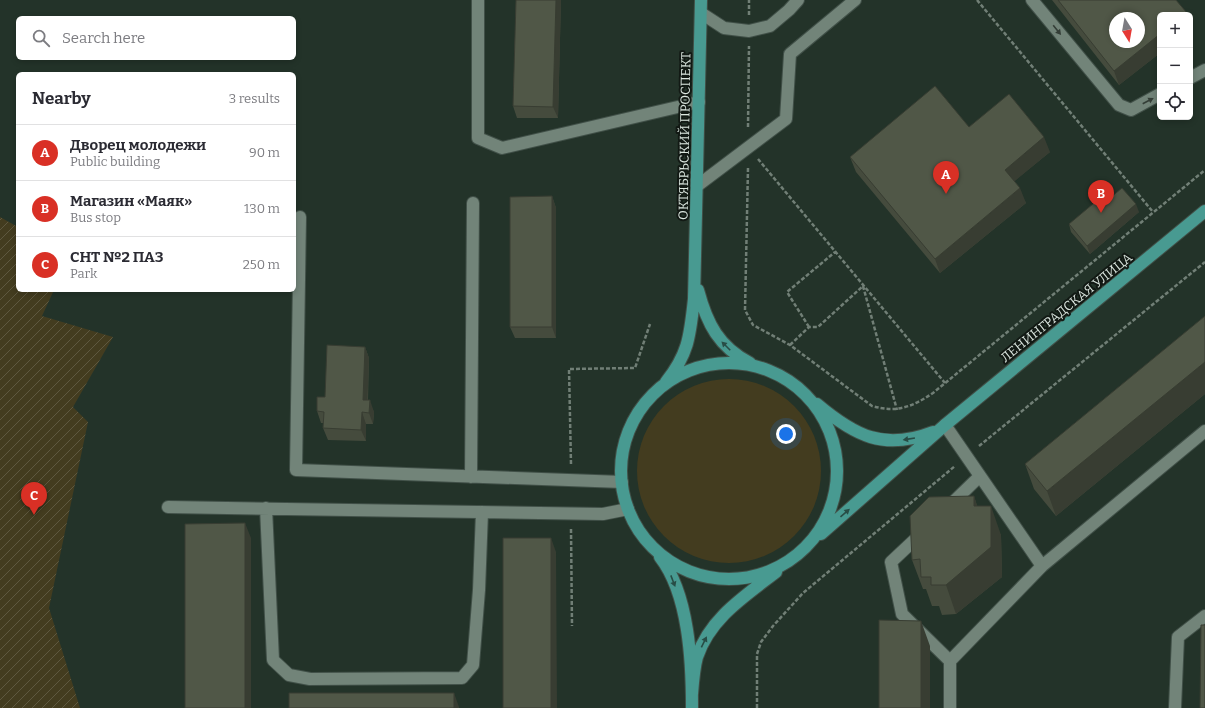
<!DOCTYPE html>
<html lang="en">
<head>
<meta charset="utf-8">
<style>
  body { margin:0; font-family:Bitter,serif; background:#f2f2f3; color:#2b2b33 }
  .controls { position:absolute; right:12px; top:12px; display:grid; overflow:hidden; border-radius:6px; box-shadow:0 2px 6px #0003 }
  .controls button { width:36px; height:36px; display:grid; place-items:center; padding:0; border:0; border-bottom:1px solid #e1e1e2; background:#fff; color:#2b2b33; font:20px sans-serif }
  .compass { position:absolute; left:1109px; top:12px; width:36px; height:36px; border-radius:50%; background:#fff; box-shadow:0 2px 6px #0003; rotate:169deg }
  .you { position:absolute; left:786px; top:434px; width:14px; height:14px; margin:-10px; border:3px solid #fff; border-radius:50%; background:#1a73e8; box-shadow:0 0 0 6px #1a73e833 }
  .badge { display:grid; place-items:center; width:26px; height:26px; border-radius:50%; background:#d93025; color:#fff; font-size:13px; font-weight:700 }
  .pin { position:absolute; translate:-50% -33px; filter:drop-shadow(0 1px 2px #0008) }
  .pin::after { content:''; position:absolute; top:21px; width:14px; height:12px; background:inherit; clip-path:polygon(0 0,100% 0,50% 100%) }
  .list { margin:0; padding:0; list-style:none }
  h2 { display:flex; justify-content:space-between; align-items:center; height:52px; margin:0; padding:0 16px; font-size:17px }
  h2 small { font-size:13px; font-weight:400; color:#7c7c81 }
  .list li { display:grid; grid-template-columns:26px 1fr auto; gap:12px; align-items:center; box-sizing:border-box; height:56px; padding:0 16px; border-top:1px solid #e1e1e2 }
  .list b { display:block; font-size:15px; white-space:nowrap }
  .list p { margin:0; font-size:13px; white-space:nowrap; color:#7c7c81 }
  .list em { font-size:13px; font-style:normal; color:#7c7c81 }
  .icon { flex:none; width:22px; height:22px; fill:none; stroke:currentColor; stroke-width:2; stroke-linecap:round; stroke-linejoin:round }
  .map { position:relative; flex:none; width:1205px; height:708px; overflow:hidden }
  .search { position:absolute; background:#fff; box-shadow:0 2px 6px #0003; left:16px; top:16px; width:280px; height:44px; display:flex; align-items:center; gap:10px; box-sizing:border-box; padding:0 14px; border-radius:6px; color:#7c7c81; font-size:15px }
  .panel { position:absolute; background:#fff; box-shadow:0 2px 6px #0003; left:16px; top:72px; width:280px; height:220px; border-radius:6px }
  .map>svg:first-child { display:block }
  .green { fill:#433c1f }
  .garden { fill:url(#garden-furrows) }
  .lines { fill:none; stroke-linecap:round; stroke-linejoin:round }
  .minor-casing { stroke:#415048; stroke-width:14 }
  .major-casing { stroke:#415048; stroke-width:14 }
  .path { stroke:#717f76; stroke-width:2.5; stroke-dasharray:4 2; stroke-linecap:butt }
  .minor { stroke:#728479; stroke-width:12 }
  .major { stroke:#489a91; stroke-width:12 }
  .wall { fill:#454b3d }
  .shaded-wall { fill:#383d32 }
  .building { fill:#505747; stroke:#383d32; fill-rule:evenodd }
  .oneway { fill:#343e37 }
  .oneway2 { fill:#284d46 }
  .labels { text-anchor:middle; stroke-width:4; stroke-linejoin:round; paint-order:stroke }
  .street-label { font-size:13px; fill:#dce7e0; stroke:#121914 }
</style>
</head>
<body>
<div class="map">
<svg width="1205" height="708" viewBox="0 0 1205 708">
  <defs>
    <pattern id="garden-furrows" width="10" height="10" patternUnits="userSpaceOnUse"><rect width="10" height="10" fill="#433c1f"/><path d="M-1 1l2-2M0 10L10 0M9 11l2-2" fill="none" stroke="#5e583f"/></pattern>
  </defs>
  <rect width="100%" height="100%" fill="#233329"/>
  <path class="green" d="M637 471a92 92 0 1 1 184 0a92 92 0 1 1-184 0Z"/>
  <path class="garden" d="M0,217l18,10v63h36l-12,26 71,21 -40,70 15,15 -39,186 31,100h-80z"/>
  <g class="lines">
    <defs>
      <path id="minor" d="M478,0v138l24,10 197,-46
        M1032,0l87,105 12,5 29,-16
        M701,13l23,15 25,3 21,-5 19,-16 9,-10
        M1190,78l15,-8
        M697,186l89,-67 4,-65 65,-54
        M300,217l-4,253 326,12
        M945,425l97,141 -92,95v47
        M471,477l2,-274
        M168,507l435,7 25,-5
        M266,508l7,152 16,15 21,4 152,-1 11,-13 6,-75 3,-78
        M947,508l33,-32
        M923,532l-32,30 11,52 48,47
        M1042,566l163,-135
        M1175,708l3,-71 27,-21"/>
      <path id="major" d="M698,290c9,34 21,57 52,73
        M621 471a108 108 0 1 1 216 0a108 108 0 1 1-216 0Z
        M666,382c23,-29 24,-47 28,-83l7,-299
        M817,404c38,32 67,47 116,28
        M821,534l124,-109 260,-214
        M660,557c29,37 32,105 32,151
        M692,694c1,-13 2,-26 5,-37 13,-39 48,-61 79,-85"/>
    </defs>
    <use href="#minor" class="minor-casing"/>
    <use href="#major" class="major-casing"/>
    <path class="path" d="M977,0l176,212
      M749,15v-15
      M748,127l1,-81
      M758,159l187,224
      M748,168l-3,142 8,15 37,20 82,61c25,7 40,1 61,-13l272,-223
      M809,327l-22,-35 48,-40
      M790,345l19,-18h9l45,-41 34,124
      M979,446l226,-184
      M571,464l-2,-95 66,-1 15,-44
      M571,529l1,97
      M757,708v-54l4,-12 12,-16 30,-33 152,-127"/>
    <use href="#minor" class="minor"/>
    <use href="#major" class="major"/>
  </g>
  <path class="wall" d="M516,0h45l-3,118h-41l-4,-12z
    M1052,0h124l-16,15v38l-41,32z
    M1050,152l-36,29 12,22 -86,70 -84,-101 -6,-15z
    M552,196l4,12v130h-41l-5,-11z
    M1110,198l29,14 -49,42 -19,-22 -2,-8z
    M1205,316v78l-149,122 -22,-27 -9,-25z
    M365,347l4,11 -1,42 6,12 -1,12h-7v17l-38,-1 -5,-12 1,-5h-3l-4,-12 8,-14z
    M974,496l3,10 24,29 1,42 -46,37 -14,1 -3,-9h-7l-6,-17h-3l-11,-29z"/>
  <path class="shaded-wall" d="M556,0h5l-3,118 -5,-11z
    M1190,22l2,6 -2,2z
    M1160,34v19l-41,32 -5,-14z
    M1044,137l6,15 -40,33 -5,-15z
    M1020,188l6,15 -86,70 -5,-14z
    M552,196l4,12v130l-4,-11z
    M1136,204l3,8 -49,42 -3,-8z
    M365,347l4,11 -2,53 -4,-11z
    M1205,362v32l-149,122 -9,-25z
    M370,400l4,12 -1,12 -4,-11z
    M362,412l4,12v17l-5,-11z
    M974,496l10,30 -10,-20z
    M991,506l10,29 1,42 -46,37 -10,-29z
    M245,523l6,15v170h-6z
    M551,538l5,14 1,156h-6z
    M921,621l9,25v62h-9z
    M454,693l5,14v1h-5z"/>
  <path class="building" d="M516,0h40l-3,107 -40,-1z
    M1058,0h118l11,13 -3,2h-24v19l-46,37zM1115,18h24v24h-24z
    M935,86l34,41 40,-33 35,43 -39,33 15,18 -85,71 -85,-102z
    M1122,188l14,16 -49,42 -18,-22 37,-31 4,5z
    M552,196v131h-42v-130z
    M1205,316v46l-158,129 -22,-27z
    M327,345l38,2 -2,53h7l-1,13 -7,-1 -1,18 -38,-2 1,-16 -7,-1v-14h8z
    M974,496v10h17v41l-45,38h-15v-8h-10l-1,-18 -8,1 -2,-44 19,-19z
    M245,523v185h-60v-184z
    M503,538h48v170h-48z
    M879,620l42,1v87h-42z
    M1201,625h4v83h-5z
    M289,693h165v15h-165z"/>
  <defs><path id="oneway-solid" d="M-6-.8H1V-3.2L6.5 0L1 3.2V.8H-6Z"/></defs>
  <g class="oneway">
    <use href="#oneway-solid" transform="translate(1057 30) rotate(51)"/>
    <use href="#oneway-solid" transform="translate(1148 101) rotate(-28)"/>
  </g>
  <g class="oneway2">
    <use href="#oneway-solid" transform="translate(726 346) rotate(-135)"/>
    <use href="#oneway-solid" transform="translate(909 439) rotate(171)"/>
    <use href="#oneway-solid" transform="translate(845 513) rotate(-41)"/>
    <use href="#oneway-solid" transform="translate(673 581) rotate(69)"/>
    <use href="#oneway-solid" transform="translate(704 642) rotate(-64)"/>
  </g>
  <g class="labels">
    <g class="street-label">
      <text transform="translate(684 136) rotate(-89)" y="5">ОКТЯБРЬСКИЙ ПРОСПЕКТ</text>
      <text transform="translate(1066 307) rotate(-39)" y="5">ЛЕНИНГРАДСКАЯ УЛИЦА</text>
    </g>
  </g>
</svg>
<div class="controls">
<button>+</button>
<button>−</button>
<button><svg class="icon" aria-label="locate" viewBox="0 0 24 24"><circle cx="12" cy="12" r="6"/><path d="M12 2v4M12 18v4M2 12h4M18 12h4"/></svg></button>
</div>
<svg class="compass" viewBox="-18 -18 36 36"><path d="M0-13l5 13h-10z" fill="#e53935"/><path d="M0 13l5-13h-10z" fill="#7c7c81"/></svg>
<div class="you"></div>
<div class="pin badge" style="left:946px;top:194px">A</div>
<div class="pin badge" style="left:1101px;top:213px">B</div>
<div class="pin badge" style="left:34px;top:515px">C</div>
<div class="search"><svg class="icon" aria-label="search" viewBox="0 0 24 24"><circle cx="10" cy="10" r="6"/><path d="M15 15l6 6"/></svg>Search here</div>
<section class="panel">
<h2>Nearby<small>3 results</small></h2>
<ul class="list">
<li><span class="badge">A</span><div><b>Дворец молодежи</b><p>Public building</p></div><em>90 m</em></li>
<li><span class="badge">B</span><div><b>Магазин «Маяк»</b><p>Bus stop</p></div><em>130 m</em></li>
<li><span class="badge">C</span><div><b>СНТ №2 ПАЗ</b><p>Park</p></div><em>250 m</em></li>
</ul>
</section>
</div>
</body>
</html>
